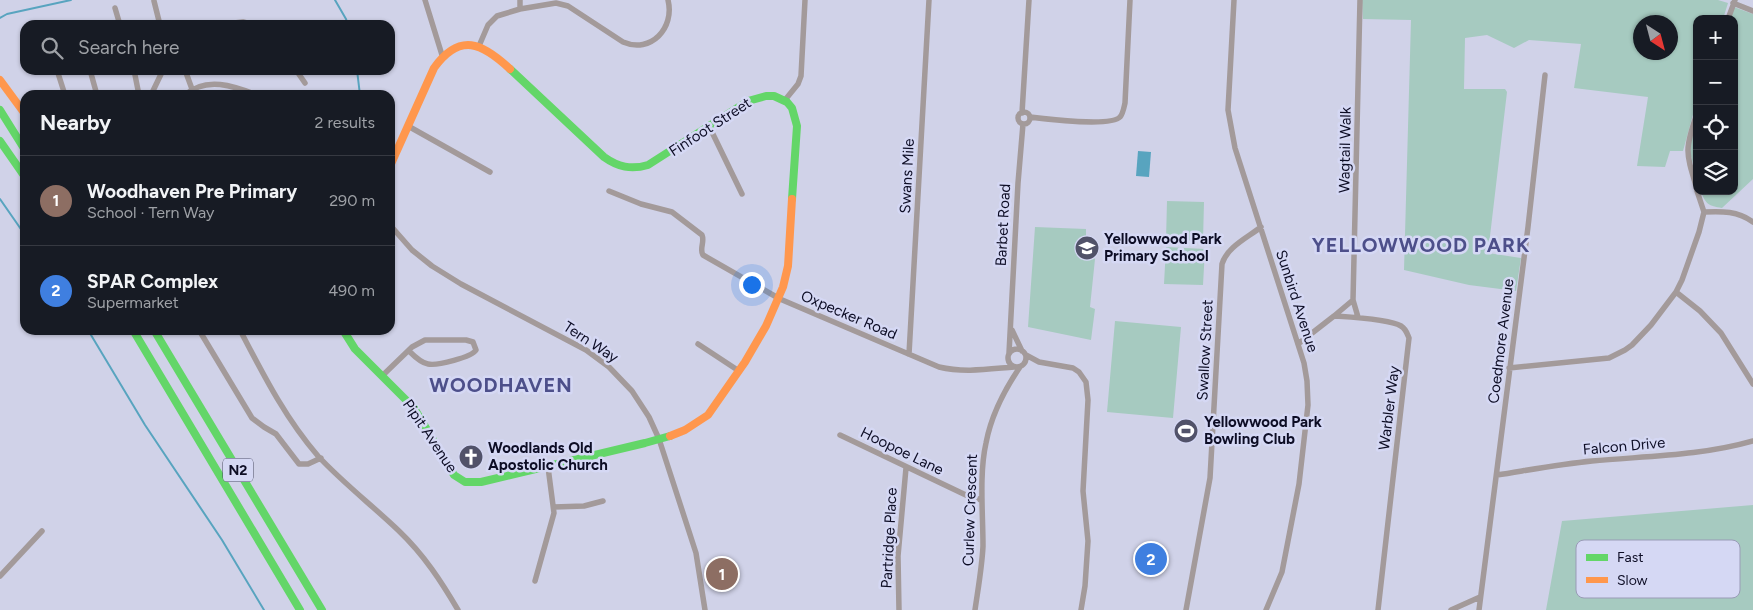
<!DOCTYPE html>
<html lang="en">
<head>
<meta charset="utf-8">
<style>
  body { margin:0; font-family:Figtree,sans-serif; background:#20242c; color:#f1f3f6 }
  .controls { position:absolute; right:15px; top:15px; display:grid; overflow:hidden; border-radius:10px; box-shadow:0 1px 4px #0004 }
  .controls button { width:45px; height:45px; display:grid; place-items:center; padding:0; border:0; border-bottom:1px solid #363941; background:#171b24; color:#f1f3f6; font:25px sans-serif }
  .compass { position:absolute; left:1633px; top:15px; width:45px; height:45px; border-radius:50%; background:#171b24; box-shadow:0 1px 4px #0004; rotate:144deg }
  .you { position:absolute; left:751px; top:284px; width:18px; height:18px; margin:-12px; border:4px solid #fff; border-radius:50%; background:#1a73e8; box-shadow:0 0 0 8px #1a73e833 }
  .badge { display:grid; place-items:center; width:32px; height:32px; border-radius:50%; background:#a9abb7; color:#fff; font-size:16px; font-weight:700 }
  .pin { position:absolute; translate:-50% -50%; border:2px solid #fff; box-shadow:0 1px 5px #0006 }
  .list { margin:0; padding:0; list-style:none }
  h2 { display:flex; justify-content:space-between; align-items:center; height:65px; margin:0; padding:0 20px; font-size:21px }
  h2 small { font-size:16px; font-weight:400; color:#9ea1a6 }
  .list li { display:grid; grid-template-columns:32px 1fr auto; gap:15px; align-items:center; box-sizing:border-box; height:90px; padding:0 20px; border-top:1px solid #363941 }
  .list b { display:block; font-size:19px; white-space:nowrap }
  .list p { margin:0; font-size:16px; white-space:nowrap; color:#9ea1a6 }
  .list em { font-size:16px; font-style:normal; color:#9ea1a6 }
  .icon { flex:none; width:28px; height:28px; fill:none; stroke:currentColor; stroke-width:2; stroke-linecap:round; stroke-linejoin:round }
  .map { position:relative; flex:none; width:1753px; height:610px; overflow:hidden }
  .search { position:absolute; background:#171b24; box-shadow:0 1px 4px #0004; left:20px; top:20px; width:375px; height:55px; display:flex; align-items:center; gap:12px; box-sizing:border-box; padding:0 18px; border-radius:15px; color:#9ea1a6; font-size:19px }
  .panel { position:absolute; background:#171b24; box-shadow:0 1px 4px #0004; left:20px; top:90px; width:375px; height:245px; border-radius:15px }
  .map>svg:first-child { display:block }
  .green { fill:#a6cac0; fill-rule:evenodd }
  .water { fill:#58a4bf }
  .lines { fill:none; stroke-linecap:round; stroke-linejoin:round }
  .stream { stroke:#58a4bf; stroke-width:2 }
  .street { stroke:#a39a9a; stroke-width:5.5 }
  .fast { stroke:#63d668; stroke-width:8 }
  .slow { stroke:#ff974d; stroke-width:8 }
  .labels { text-anchor:middle; stroke-width:5; stroke-linejoin:round; paint-order:stroke }
  .shield { fill:#d5d8f4; stroke:#494a63; stroke-width:1 }
  .shield-label { font-size:14px; font-weight:bold; fill:#0d0d25 }
  .street-label { font-size:15px; fill:#0d0d25; stroke:#d5d8f4 }
  .poi-label { font-size:15px; font-weight:bold; fill:#0d0d25; stroke:#d5d8f4; text-anchor:start }
  .district-label { font-size:20px; font-weight:bold; letter-spacing:1px; fill:#4d4f8a; stroke:#d5d8f4 }
  .key { fill:#d5d8f4; stroke:#999bb6; stroke-width:1 }
  .key-label { font-size:14px; fill:#0d0d25 }
</style>
</head>
<body>
<div class="map">
<svg width="1753" height="610" viewBox="0 0 1753 610">
  <rect width="100%" height="100%" fill="#d0d2e8"/>
  <path class="green" d="M1362,0h356l10,3 -5,16h-26v81l-14,51h-13l-5,16 -28,-1 11,-69 -74,-9 7,-44 -52,-4 -15,8 -27,-13 -22,3 -1,51h41l2,3 -19,161 33,5 -5,33 -47,-6 -65,-15 7,-250 -48,-1zM1640,22h30v30h-30z
    M1734,7l19,7v165l-31,29c-13,-2 -17,-4 -21,-17h33v-172h-4z
    M1697,119v59l-8,-29z
    M1167,201l37,1 -1,39 -37,-1z
    M1035,227l51,2v13l9,17 -5,48 5,2 -4,31 -63,-13z
    M1166,247l39,2 -2,36 -39,-1z
    M1115,321l66,6 -8,91 -66,-6z
    M1753,505v105h-207l16,-89z"/>
  <path class="water" d="M1138,151l13,1 -2,25 -13,-1z"/>
  <g class="lines">
    <path class="stream" d="M335,0l11,19 2,6
      M0,18l7,-4 64,-14
      M357,70l3,25
      M0,199l25,36
      M88,330l57,95 77,115 42,70"/>
    <path class="street" d="M425,0l17,55
      M520,0v9
      M1234,0l-6,110 7,38 69,215 3,18 1,24 -9,79 -17,88 -16,38
      M154,1l6,24
      M1733,3l20,8
      M115,8l5,17
      M1728,19l7,-19
      M216,25l27,-3 12,3
      M479,46l9,-21 9,-9 23,-7 36,-6 12,3 55,36c28,12 52,-14 45,-42
      M57,70l8,25
      M90,70l7,25
      M134,70l5,25
      M185,70l7,19
      M296,70l9,13
      M151,95l12,-25
      M185,95c21,-19 49,-9 72,0
      M785,100l13,-16 3,-8 4,-76
      M1018 118a6 6 0 1 1 12 0a6 6 0 1 1-12 0Z
      M1022,113l7,-113
      M1697,114c-13,36 -11,39 0,75
      M1030,117c16,2 81,10 90,0 3,-3 4,-10 5,-14l5,-103
      M408,126l82,46
      M709,126l33,68
      M609,191l32,13 31,8 30,23c3,7 -3,14 1,20l77,44 159,68c25,6 50,2 75,0
      M1704,212c18,-1 34,-1 49,10
      M390,225l22,25 20,16 29,18 125,66 23,17 23,24 17,26 10,22 37,114 9,57
      M1676,292l24,19 21,22 32,51
      M1334,316l19,-16
      M1358,317l-5,-17 7,-300
      M199,330l53,88 12,9 12,7 23,30h9l13,-6
      M240,330c23,44 45,88 78,126 25,27 55,50 81,75 25,24 42,50 59,79
      M1012,330l10,21
      M698,344l41,27
      M1298,344l36,-28c14,1 55,3 67,10 5,3 6,7 8,12l-31,272
      M1008 358a9 9 0 1 1 18 0a9 9 0 1 1-18 0Z
      M1009,353l9,-170 5,-59
      M909,354l20,-354
      M1026,355l13,7 34,6 6,4 7,10 2,18 -5,91 5,50 -3,45 -4,24
      M1509,368l100,-10 16,-8 7,-5 19,-20 25,-33 6,-12 17,-48 5,-20 -7,-21
      M382,376l30,-29 13,-7h41l7,2 3,8c-4,7 -39,16 -48,14 -7,-1 -14,-8 -19,-13
      M840,435l130,62 12,3
      M1497,475c32,-5 64,-11 95,-14 54,-5 109,-5 161,-20
      M554,507l30,-1 19,-5
      M0,576l42,-45
      M535,581l19,-68 -6,-46
      M899,610l-1,-54 8,-88
      M975,610c3,-21 7,-43 8,-64 0,-32 -4,-72 3,-103 5,-27 19,-54 34,-76
      M1186,610l24,-132 12,-214c5,-17 25,-26 39,-37
      M1451,610l29,-13
      M1479,610l49,-383 17,-152"/>
    <path class="fast" d="M510,69l94,88c14,10 27,13 44,8l100,-64 18,-5h8l13,6 5,6 5,18 -5,73
      M0,110l25,40
      M0,141l25,36
      M133,330l167,280
      M154,330l168,280
      M343,330l12,19 59,59 40,67 11,7h16l164,-39 25,-7"/>
    <path class="slow" d="M0,80l25,34
      M390,166l44,-98c26,-36 48,-25 76,1
      M670,436l15,-6 23,-15 37,-53 21,-36 17,-39 5,-21 4,-67"/>
  </g>
  <defs>
    <symbol id="school-disc" viewBox="-11 -11 22 22"><circle r="9.5" fill="#515269" stroke="#d5d8f4"/><path d="M0-5L7-2L0 1L-7-2ZM-4 1L0 2.5L4 1V4Q0 6-4 4Z" fill="#fff"/></symbol>
    <symbol id="stadium-disc" viewBox="-11 -11 22 22"><circle r="9.5" fill="#515269" stroke="#d5d8f4"/><path d="M0-5a6.5 5 0 1 0 0 10a6.5 5 0 1 0 0-10ZM-3.5-1.8h7v3.6h-7Z" fill="#fff"/></symbol>
    <symbol id="church-disc" viewBox="-11 -11 22 22"><circle r="9.5" fill="#515269" stroke="#d5d8f4"/><path d="M-1.2-6h2.4v3.5h3.3v2.4h-3.3V6h-2.4V-.1h-3.3v-2.4h3.3Z" fill="#fff"/></symbol>
  </defs>
  <g fill-rule="evenodd">
    <use href="#school-disc" x="1073" y="234" width="28" height="28"/>
    <use href="#stadium-disc" x="1172" y="417" width="28" height="28"/>
    <use href="#church-disc" x="457" y="443" width="28" height="28"/>
  </g>
  <g class="labels">
    <rect class="shield" x="223" y="458.5" width="30" height="23" rx="4"/>
    <g class="shield-label">
      <text x="238" y="475">N2</text>
    </g>
    <g class="street-label">
      <text transform="translate(710 127) rotate(-33)" y="5">Finfoot Street</text>
      <text transform="translate(1345 150) rotate(-89)" y="5">Wagtail Walk</text>
      <text transform="translate(907 176) rotate(-87)" y="5">Swans Mile</text>
      <text transform="translate(1003 225) rotate(-87)" y="5">Barbet Road</text>
      <text transform="translate(1297 301) rotate(72)" y="5">Sunbird Avenue</text>
      <text transform="translate(849 315) rotate(23)" y="5">Oxpecker Road</text>
      <text transform="translate(1501 341) rotate(-83)" y="5">Coedmore Avenue</text>
      <text transform="translate(591 342) rotate(33)" y="5">Tern Way</text>
      <text transform="translate(1205 350) rotate(-87)" y="5">Swallow Street</text>
      <text transform="translate(1389 408) rotate(-83)" y="5">Warbler Way</text>
      <text transform="translate(430 436) rotate(56)" y="5">Pipit Avenue</text>
      <text transform="translate(1624 446) rotate(-5)" y="5">Falcon Drive</text>
      <text transform="translate(902 451) rotate(26)" y="5">Hoopoe Lane</text>
      <text transform="translate(970 510) rotate(-88)" y="5">Curlew Crescent</text>
      <text transform="translate(889 538) rotate(-87)" y="5">Partridge Place</text>
    </g>
    <g class="poi-label">
      <text x="1104" y="244">Yellowwood Park<tspan x="1104" dy="17">Primary School</tspan></text>
      <text x="1204" y="427">Yellowwood Park<tspan x="1204" dy="17">Bowling Club</tspan></text>
      <text x="488" y="453">Woodlands Old<tspan x="488" dy="17">Apostolic Church</tspan></text>
    </g>
    <g class="district-label">
      <text x="1421" y="252">YELLOWWOOD PARK</text>
      <text x="501" y="392">WOODHAVEN</text>
    </g>
  </g>
  <rect x="1576" y="540" width="164" height="58" rx="8" class="key"/>
  <rect x="1586" y="554" width="22" height="7" fill="#63d668"/>
  <rect x="1586" y="577" width="22" height="6" fill="#ff974d"/>
  <g class="key-label">
    <text x="1617" y="562">Fast</text>
    <text x="1617" y="585">Slow</text>
  </g>
</svg>
<div class="controls">
<button>+</button>
<button>−</button>
<button><svg class="icon" aria-label="locate" viewBox="0 0 24 24"><circle cx="12" cy="12" r="6"/><path d="M12 2v4M12 18v4M2 12h4M18 12h4"/></svg></button>
<button><svg class="icon" aria-label="layers" viewBox="0 0 24 24"><path d="M12 4l9 5-9 5-9-5zM3 14l9 5 9-5"/></svg></button>
</div>
<svg class="compass" viewBox="-18 -18 36 36"><path d="M0-13l5 13h-10z" fill="#e53935"/><path d="M0 13l5-13h-10z" fill="#9ea1a6"/></svg>
<div class="you"></div>
<div class="pin badge" style="left:722px;top:574px;background:#8d6e63">1</div>
<div class="pin badge" style="left:1151px;top:559px;background:#3f7fe0">2</div>
<div class="search"><svg class="icon" aria-label="search" viewBox="0 0 24 24"><circle cx="10" cy="10" r="6"/><path d="M15 15l6 6"/></svg>Search here</div>
<section class="panel">
<h2>Nearby<small>2 results</small></h2>
<ul class="list">
<li><span class="badge" style="background:#8d6e63">1</span><div><b>Woodhaven Pre Primary</b><p>School · Tern Way</p></div><em>290 m</em></li>
<li><span class="badge" style="background:#3f7fe0">2</span><div><b>SPAR Complex</b><p>Supermarket</p></div><em>490 m</em></li>
</ul>
</section>
</div>
</body>
</html>
